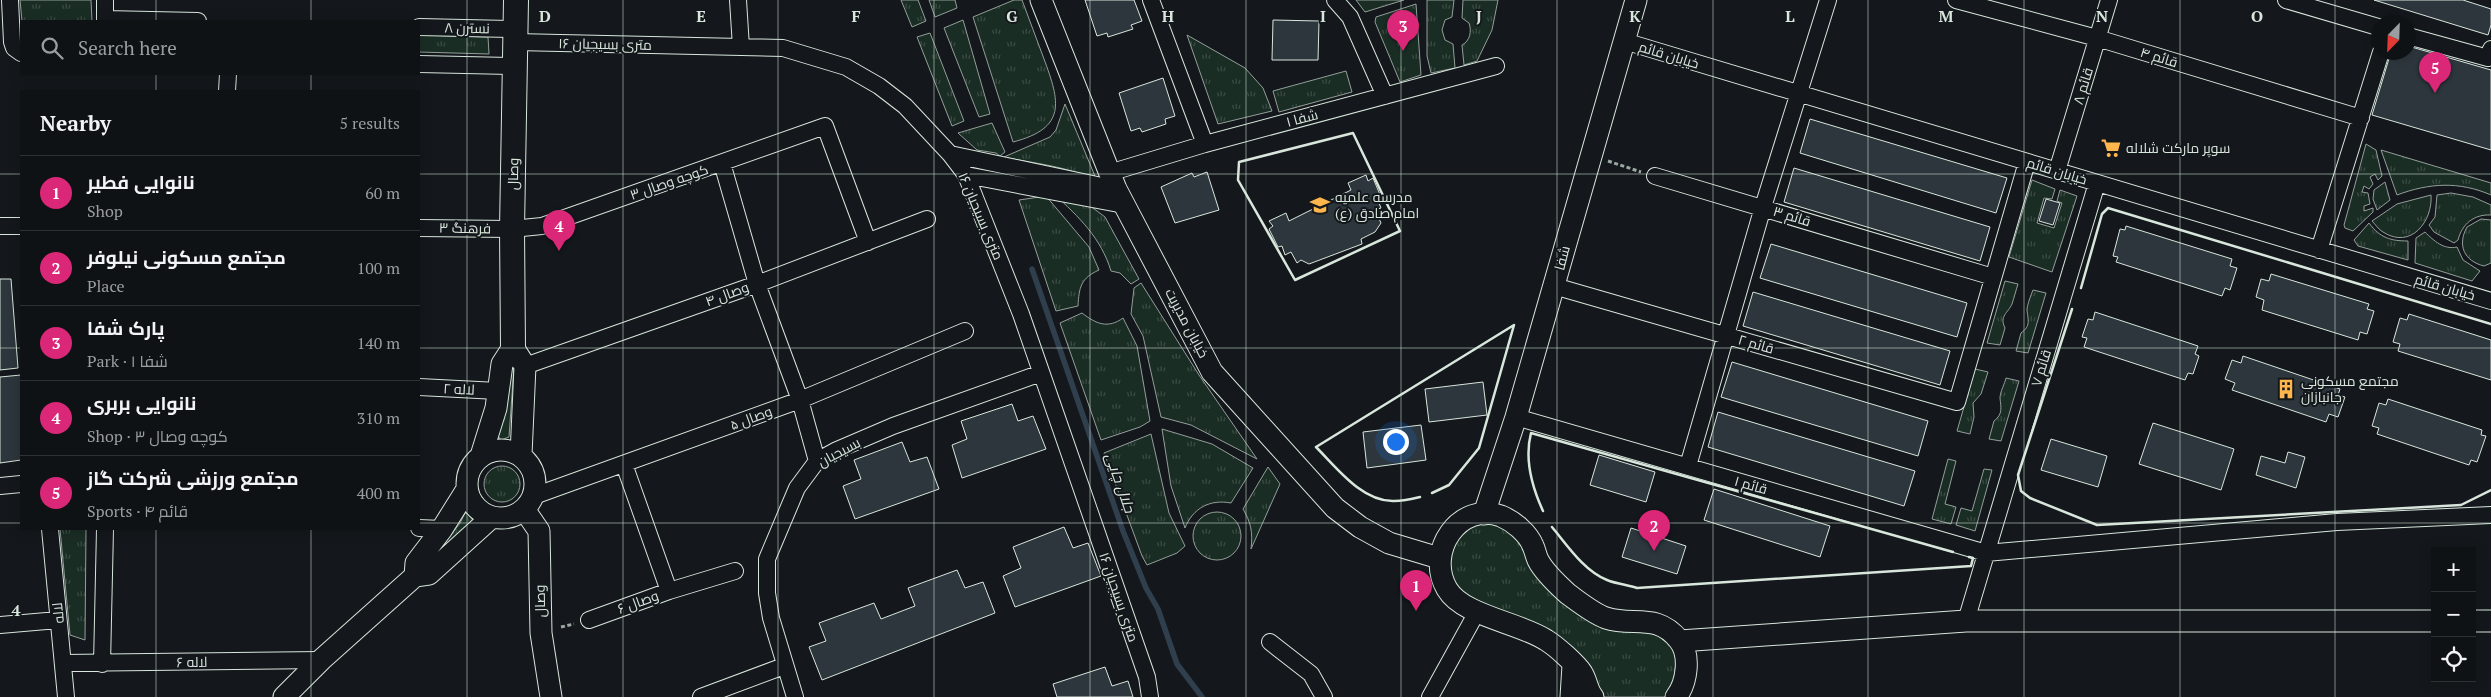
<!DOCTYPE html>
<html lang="en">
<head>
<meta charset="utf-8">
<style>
  body { margin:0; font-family:"PT Serif",Cairo,serif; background:#181b1e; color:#f1f3f6 }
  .controls { position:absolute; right:15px; bottom:15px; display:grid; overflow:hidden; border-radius:0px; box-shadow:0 2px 12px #0003 }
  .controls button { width:45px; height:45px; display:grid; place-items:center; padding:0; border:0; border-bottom:1px solid #2f3234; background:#0f1215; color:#f1f3f6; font:25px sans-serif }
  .compass { position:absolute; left:2371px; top:15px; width:45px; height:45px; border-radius:50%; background:#0f1215; box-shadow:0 2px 12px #0003; rotate:203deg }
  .you { position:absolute; left:1395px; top:441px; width:18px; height:18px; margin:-12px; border:4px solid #fff; border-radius:50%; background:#1a73e8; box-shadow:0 0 0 8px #1a73e833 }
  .badge { display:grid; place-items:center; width:32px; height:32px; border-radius:50%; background:#db2777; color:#fff; font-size:16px; font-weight:700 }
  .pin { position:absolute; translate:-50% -41px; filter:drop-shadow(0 1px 2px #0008) }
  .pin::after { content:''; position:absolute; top:26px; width:18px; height:15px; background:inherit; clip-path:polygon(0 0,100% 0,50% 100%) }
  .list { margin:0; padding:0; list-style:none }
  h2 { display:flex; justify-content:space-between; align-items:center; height:65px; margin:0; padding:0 20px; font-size:21px }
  h2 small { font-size:16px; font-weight:400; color:#9b9ea0 }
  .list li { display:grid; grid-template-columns:32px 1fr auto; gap:15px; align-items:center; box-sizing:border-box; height:75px; padding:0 20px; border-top:1px solid #2f3234 }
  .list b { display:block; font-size:19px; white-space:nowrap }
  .list p { margin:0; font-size:16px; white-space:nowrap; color:#9b9ea0 }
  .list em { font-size:16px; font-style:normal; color:#9b9ea0 }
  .icon { flex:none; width:28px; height:28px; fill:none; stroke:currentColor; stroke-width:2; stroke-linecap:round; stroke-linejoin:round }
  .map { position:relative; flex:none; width:2491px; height:697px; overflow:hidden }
  .search { position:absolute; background:#0f1215; box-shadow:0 2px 12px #0003; left:20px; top:20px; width:400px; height:55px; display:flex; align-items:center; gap:12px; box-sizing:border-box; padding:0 18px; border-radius:0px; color:#9b9ea0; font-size:19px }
  .panel { position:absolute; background:#0f1215; box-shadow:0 2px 12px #0003; left:20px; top:90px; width:400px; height:440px; border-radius:0px }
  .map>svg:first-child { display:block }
  .grass { fill:url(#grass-tufts); stroke:#939e99 }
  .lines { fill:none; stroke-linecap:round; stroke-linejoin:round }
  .stream { stroke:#2f3f4d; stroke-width:5.5 }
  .building { fill:#2c363c; stroke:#d8e6dc }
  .minor-casing { stroke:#d8e6dc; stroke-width:18 }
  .tertiary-casing { stroke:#d8e6dc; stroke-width:23 }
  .secondary-casing { stroke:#d8e6dc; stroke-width:26 }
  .path { stroke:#9da8a2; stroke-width:3; stroke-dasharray:4 2.5; stroke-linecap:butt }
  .minor { stroke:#14181c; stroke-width:16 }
  .tertiary { stroke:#14181c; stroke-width:21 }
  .secondary { stroke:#14181c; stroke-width:24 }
  .wall { stroke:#d8e6dc; stroke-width:2.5 }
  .grid { fill:none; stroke:#d8e6dc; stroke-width:1; stroke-opacity:0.55 }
  .labels { text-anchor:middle; stroke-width:4; stroke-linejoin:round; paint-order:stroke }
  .street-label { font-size:14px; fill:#d8e6dc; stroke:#14181c }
  .poi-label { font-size:14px; fill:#d8e6dc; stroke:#14181c; text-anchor:start }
  .water-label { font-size:15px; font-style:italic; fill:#d8e6dc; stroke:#14181c }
  .grid-label { font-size:16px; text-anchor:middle; font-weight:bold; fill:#d8e6dc; stroke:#14181c; stroke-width:4; stroke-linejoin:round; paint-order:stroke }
</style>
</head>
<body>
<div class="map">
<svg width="2491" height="697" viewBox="0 0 2491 697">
  <defs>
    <pattern id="grass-tufts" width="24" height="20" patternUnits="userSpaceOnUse" patternTransform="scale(1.25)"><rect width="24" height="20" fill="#1a2d24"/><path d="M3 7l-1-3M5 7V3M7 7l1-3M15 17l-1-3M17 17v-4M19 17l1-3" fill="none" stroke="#3b4b43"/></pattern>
  </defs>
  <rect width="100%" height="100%" fill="#14181c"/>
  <path class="grass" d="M20,0h71l1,21h-70z
    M901,0h17l8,21 -14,6z
    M929,0h26l2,8 -22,9z
    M1014,0h8c7,20 15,39 22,59 16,43 23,69 -31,83l-40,-125z
    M1356,0h48l-39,12z
    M1427,0h27l-2,17 -7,3 -3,10 3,10 8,4 2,24 -24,5 -4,-17z
    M1463,0h35l-6,30 -15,31 -13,4 -2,-20c8,-4 10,-14 7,-22l-7,-5z
    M1416,4l5,71 -21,7 -25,-60 1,-5z
    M963,20l27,94 -11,3 -35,-89z
    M930,33l34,88 -12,5 -35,-89z
    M419,35l69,2 1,17 -70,-2z
    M1187,35l58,33 18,20 9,23 -54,13z
    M1346,71l6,21 -73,20 -6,-21z
    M1065,104l32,77c-29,-15 -61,-17 -93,-24l46,-20 6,-7z
    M992,123l13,29 -5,4 -4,-3 -19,-3 -19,-17z
    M2366,144l10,6 6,26 -4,4 -3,-6 -5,3 3,7 -4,5 -5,-3 -2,6 6,1 2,11 -6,2v5l9,-3v4l-20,19 -8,-3 -1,-3z
    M2381,150l110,33v12c-32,-14 -62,-12 -94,0z
    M2032,180l23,9 -3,10 -8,-1 -7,25 17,5 8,-25 -5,-2 3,-11 17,6 -25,76 -43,-15z
    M2385,182l5,18 -13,10 -4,-11 1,-9z
    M2451,193l22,4 18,8v10c-17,-1 -29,9 -33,25l-4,3 -20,-11 -5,-7 6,-8 2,-22z
    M1054,194l35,11 16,12 34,62 -8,5 -11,-11 -9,-2c-10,-33 -32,-54 -57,-77z
    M2431,195c2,26 -20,55 -48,37 -4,-2 -8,-8 -11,-11l25,-17z
    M1046,196l43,51 10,23c-18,8 -20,17 -21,36l-22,5 -37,-111z
    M2481,219l10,1v43l-7,3c-20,-5 -27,-21 -17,-39z
    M2369,223c11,15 22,18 39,18v19l-50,-14 -4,-6z
    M2425,232c9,9 19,18 32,15l6,13 17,11 -8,10 -57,-18 1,-25z
    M2005,281l13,3c-2,6 -4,14 -6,20 -4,9 -13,12 -7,24l-5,17 -13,-2z
    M1141,283l58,92 58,84 -66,-34 -30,-8 -18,-81 -12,-22 3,-26z
    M2033,290l13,3 -18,60 -12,-2 5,-18c10,-7 7,-13 6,-23 0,-5 4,-15 6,-20z
    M1082,313c14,11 26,16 41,5l14,28 13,75 -10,6 -39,13 -41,-117z
    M510,366h4l-5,71 -8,3 -3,-4z
    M1975,369l13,3 -7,22 -8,9 1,14 -4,17 -13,-3z
    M2006,378l13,3 -18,60 -12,-2 5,-18c9,-7 7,-13 6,-23 0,-6 5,-15 6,-20z
    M1162,429l50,15 41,24 -22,35c-21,-4 -38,5 -46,25l-14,-42z
    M1151,434l18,79 16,33 -8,7 -30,12 -5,-9 -38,-103z
    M1948,459l8,2 -11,43 11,3 -5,17 -19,-5z
    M484 484a18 18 0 1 1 36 0a18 18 0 1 1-36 0Z
    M1268,467l12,17 -29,65c2,-17 0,-26 -8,-40z
    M1984,469l8,1 -17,61 -19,-6 5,-17 11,3z
    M1193 536a24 24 0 1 1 48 0a24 24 0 1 1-48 0Z
    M465,513l7,1 5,6 -49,45 32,-42z
    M1499,520l65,75 96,34 21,28 -11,40h-71l-6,-17 -141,-89 -5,-45 21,-22z
    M60,529h26l-1,111 -15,-5z"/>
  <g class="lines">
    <path class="stream" d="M1032,269l91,262 23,57 12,21 19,55 25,33"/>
  </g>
  <path class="building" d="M1085,0h49l8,21 -11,4 2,4 -25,8 -1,-4 -10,3z
    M2374,0h89l28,9v16l-3,10z
    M1273,20l46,1 -1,39h-46z
    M2408,46l83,24v80l-119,-35 19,-63h17z
    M1163,78l12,38 -10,3 1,5 -24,8 -2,-4 -9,3 -12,-38z
    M1810,119l197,59 -11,35 -196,-60z
    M1794,168l196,59 -10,34 -196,-59z
    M1207,172l12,38 -44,13 -14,-36 31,-14 2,4z
    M1366,175l2,6 5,-3 8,19 -4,1 4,10 -6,2 6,13 -6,9 -14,7 1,5 -53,20 -8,-4 -4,3 -6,-11 -6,3 -3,-9 -4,1 -9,-18 4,-3 -4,-5 17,-8 3,8 62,-31 -3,-7z
    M2046,199l14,4 -7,22 -14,-4z
    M2126,226l106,33 -2,7 7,2 -7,22 -5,-2 -3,8 -106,-34 2,-5 -5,-1 7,-27 5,1z
    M1771,244l196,59 -10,34 -197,-59z
    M2271,274l98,30 -2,5 7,2 -7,23 -7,-2 -2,8 -96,-30 2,-10 -8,-3 5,-18 8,2z
    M0,279h11l7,89 -18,2z
    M1753,292l197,59 -10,34 -197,-59z
    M2095,312l103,34 -3,8 4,2 -6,18 -5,-1 -3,7 -101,-33 3,-9 -5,-1 6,-18 5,1z
    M2409,314l82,26v40l-93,-29 2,-7 -7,-2 7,-24 7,2z
    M2243,356l97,33 -2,6 7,2 -7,20 -9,-3 -3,8 -94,-32 3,-7 -10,-4 7,-19 9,3z
    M1732,362l196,59 -10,35 -197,-59z
    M21,375v85l-21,3v-86z
    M1483,382l4,33 -58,7 -4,-33z
    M2388,399l94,31 -1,5 5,1 -9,26 -6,-2 -2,5 -92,-31 2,-6 -7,-2 7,-23 7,2z
    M1012,404l6,17 15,-5 13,33 -84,29 -10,-33 15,-6 -6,-18z
    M1718,412l197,59 -11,35 -196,-59z
    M2153,423l81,26 -13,41 -82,-26z
    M1421,425l5,35 -59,8 -4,-36z
    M2051,439l56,17 -9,31 -57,-17z
    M902,442l8,20 17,-5 12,32 -84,30 -12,-33 18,-7 -7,-19z
    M2288,452l17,5 -9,31 -40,-13 5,-19 24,7z
    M1599,455l56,17 -9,30 -56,-17z
    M1714,489l116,37 -10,31 -116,-37z
    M1064,527l9,21 15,-5 13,33 -86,31 -12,-31 18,-8 -8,-21z
    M1631,528l55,18 -9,28 -55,-17z
    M957,570l8,18 18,-6 12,31 -173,67 -13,-33 17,-6 -7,-18 55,-20 7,16 34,-13 -7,-18z
    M1105,667l7,19 16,-5 5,16h-76l-4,-13z"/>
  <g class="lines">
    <defs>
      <path id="minor" d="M10,0l2,42 2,6 7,5
        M738,0l3,47
        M1151,0l54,144
        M1335,0l15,17 35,79
        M1956,0l141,38 264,80
        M2286,0l92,27
        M105,19l93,2
        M105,21v-21
        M419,27l96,2
        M2408,36l80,22 3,-9
        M1624,41l867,260
        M515,42l268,6 63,19 33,19 26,20 45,48 16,21 55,139 126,363 3,20
        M419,64l96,2
        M227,91l1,-17
        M950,154l166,35
        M722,163l35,121 43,116 17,61
        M2057,171l52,-171
        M1109,173l96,-29 291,-78
        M966,175l158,30
        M1655,176l338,101
        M0,226h21
        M419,228l93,1 30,-3 283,-100 43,116
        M2319,250l62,-198
        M1554,286l403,116 70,-240
        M525,366l232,-82 170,-65
        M419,387l79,4
        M1516,417l470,136 351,-31 154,-7
        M624,464l45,127
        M1688,466l75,-259 65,-207
        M0,486l21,-2
        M534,496l266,-96 165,-69
        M419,528l23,1
        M50,529l16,168
        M589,620l80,-29 66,-20
        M1966,621l131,-438
        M0,625l58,-5
        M1270,642l41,32 13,23
        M63,663l258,-3
        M102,664l3,-135
        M701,697l83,-31
        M795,697l-24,-79 -4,-25v-34l30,-71 20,-27 20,-11 56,-24 148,-53
        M1430,697l47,-85"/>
      <path id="tertiary" d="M1041,0l75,189 96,183 123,136 25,19 29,16 50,15
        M467 484a34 34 0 1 1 68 0a34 34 0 1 1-68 0Z
        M481,456l15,-48 6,-44 11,-17 12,19 -4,89
        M524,509l15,22 2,102 10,64
        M1484,514l32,-97 120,-417
        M415,576l1,-13 26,-34 25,-40
        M415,576l14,-2 63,-57
        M2472,621h19
        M1680,641l286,-20h469
        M284,697l37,-37 94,-84
        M1571,697l2,-32
        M1593,697c-6,-7 -6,-16 -11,-24 -6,-9 -26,-27 -36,-33 -28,-18 -83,-24 -99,-51 -22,-38 13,-88 54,-73 12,5 27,17 32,30 2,4 3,10 5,14 6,12 20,25 30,34 11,8 26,20 38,24 28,9 50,-6 73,22 12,15 8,43 -3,57"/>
      <path id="secondary" d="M513,347l-1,-118 4,-229"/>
    </defs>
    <use href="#minor" class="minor-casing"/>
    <use href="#tertiary" class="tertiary-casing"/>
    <use href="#secondary" class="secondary-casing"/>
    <path class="path" d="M1608,161l33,11
      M561,627l13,-3"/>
    <use href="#minor" class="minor"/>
    <use href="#tertiary" class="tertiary"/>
    <use href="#secondary" class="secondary"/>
    <path class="wall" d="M1353,133l47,98 -105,49 -57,-100 1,-18z
      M2081,288l21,-74 6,-6 383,116
      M2072,309l-54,166 3,16 9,7 67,27 364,-20 30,-15
      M1420,497c-8,2 -18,4 -26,4 -32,1 -58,-34 -78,-54l198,-122 -35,123 -30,37 -17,8
      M1543,511c-11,-24 -19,-51 -12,-78l422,119
      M1552,527c15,18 32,44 55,53 10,4 21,5 30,8l334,-22 2,-8 -4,-1"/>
  </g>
  <path class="grid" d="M156,0v21M311,0v21M467,0v697M623,0v697M778,0v697M934,0v697M1090,0v697M1246,0v697M1401,0v697M1557,0v697M1713,0v697M1868,0v697M2024,0v697M2180,0v697M2335,0v697M156,74v17M311,74v17M0,174h21M419,174h2072M0,348h21M419,348h2072M0,523h21M419,523h2072M156,529v168M311,529v168"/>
  <defs>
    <symbol id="supermarket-bare" viewBox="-9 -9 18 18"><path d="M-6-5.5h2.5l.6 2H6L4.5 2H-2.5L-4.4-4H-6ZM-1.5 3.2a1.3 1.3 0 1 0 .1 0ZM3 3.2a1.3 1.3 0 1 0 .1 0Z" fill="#ffb74d" stroke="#14181c" stroke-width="2.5" paint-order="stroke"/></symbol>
    <symbol id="university-bare" viewBox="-9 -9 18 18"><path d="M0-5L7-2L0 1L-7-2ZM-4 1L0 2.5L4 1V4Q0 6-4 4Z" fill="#ffb74d" stroke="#14181c" stroke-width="2.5" paint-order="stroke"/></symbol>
    <symbol id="building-bare" viewBox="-9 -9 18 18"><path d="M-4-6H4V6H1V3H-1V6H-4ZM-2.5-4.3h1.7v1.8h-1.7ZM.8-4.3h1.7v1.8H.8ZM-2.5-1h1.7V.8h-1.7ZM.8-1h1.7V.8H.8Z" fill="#ffb74d" stroke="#14181c" stroke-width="2.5" paint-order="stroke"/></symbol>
  </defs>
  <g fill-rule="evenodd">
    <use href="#supermarket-bare" x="2097" y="134" width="28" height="28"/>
    <use href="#university-bare" x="1306" y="191" width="28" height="28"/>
    <use href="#building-bare" x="2272" y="375" width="28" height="28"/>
  </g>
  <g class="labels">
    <g class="street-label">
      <text transform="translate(467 28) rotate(1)" y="5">نسترن ۸</text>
      <text transform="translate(605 44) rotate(1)" y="5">۱۶ متری بسیجیان</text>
      <text transform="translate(1669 55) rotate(17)" y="5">خیابان قائم</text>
      <text transform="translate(2159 57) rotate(17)" y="5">قائم ۴</text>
      <text transform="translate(2083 86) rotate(-73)" y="5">قائم ۸</text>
      <text transform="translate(1302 118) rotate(-15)" y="5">شفا ۱</text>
      <text transform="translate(2057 171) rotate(17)" y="5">خیابان قائم</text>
      <text transform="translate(513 174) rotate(-89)" y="5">وصال</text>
      <text transform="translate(669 182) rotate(-19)" y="5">کوچه وصال ۳</text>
      <text transform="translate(981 216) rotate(67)" y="5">۱۶ متری بسیجیان</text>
      <text transform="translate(1792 216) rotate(17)" y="5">قائم ۳</text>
      <text transform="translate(465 228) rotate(1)" y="5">فرهنگ ۳</text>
      <text transform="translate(1562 258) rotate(-75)" y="5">شفا</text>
      <text transform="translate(2445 287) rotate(16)" y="5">خیابان قائم</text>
      <text transform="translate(727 294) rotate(-20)" y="5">وصال ۴</text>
      <text transform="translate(1187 323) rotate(62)" y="5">خیابان مدیریت</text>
      <text transform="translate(1756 344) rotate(16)" y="5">قائم ۲</text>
      <text transform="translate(2041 368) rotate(-73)" y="5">قائم ۷</text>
      <text transform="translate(459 389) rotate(3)" y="5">لاله ۲</text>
      <text transform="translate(751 418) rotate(-20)" y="5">وصال ۵</text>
      <text transform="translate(839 452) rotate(-28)" y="5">بسیجیان</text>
      <text transform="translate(1751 485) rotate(16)" y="5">قائم ۱</text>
      <text transform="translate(1119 597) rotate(71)" y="5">۱۶ متری بسیجیان</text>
      <text transform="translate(540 601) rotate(-91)" y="5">وصال</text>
      <text transform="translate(638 602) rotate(-20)" y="5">وصال ۶</text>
      <text transform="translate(58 613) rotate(-96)" y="5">لاله</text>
      <text transform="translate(192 662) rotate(-1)" y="5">لاله ۶</text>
    </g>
    <g class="poi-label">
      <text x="2126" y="153">سوپر مارکت شلاله</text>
      <text x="1335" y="202">مدرسه علمیه<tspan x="1335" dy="16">امام صادق (ع)</tspan></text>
      <text x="2301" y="386">مجتمع مسکونی<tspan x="2301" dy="16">جانبازان</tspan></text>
    </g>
    <g class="water-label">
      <text transform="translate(1120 483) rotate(71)" y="5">جلال چایی</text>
    </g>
  </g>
  <g class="grid-label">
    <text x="545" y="22">D</text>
    <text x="701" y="22">E</text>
    <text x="856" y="22">F</text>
    <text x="1012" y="22">G</text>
    <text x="1168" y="22">H</text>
    <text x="1323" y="22">I</text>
    <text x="1479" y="22">J</text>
    <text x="1635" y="22">K</text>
    <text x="1790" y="22">L</text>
    <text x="1946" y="22">M</text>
    <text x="2102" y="22">N</text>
    <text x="2257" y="22">O</text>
    <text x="16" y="616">4</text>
  </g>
</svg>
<div class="controls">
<button>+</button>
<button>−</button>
<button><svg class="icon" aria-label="locate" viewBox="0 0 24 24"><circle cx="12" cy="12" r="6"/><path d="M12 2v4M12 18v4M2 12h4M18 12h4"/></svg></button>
</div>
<svg class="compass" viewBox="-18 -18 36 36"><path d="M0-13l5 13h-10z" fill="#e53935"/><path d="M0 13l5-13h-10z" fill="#9b9ea0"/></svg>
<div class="you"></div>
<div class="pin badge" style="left:1416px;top:611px">1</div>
<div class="pin badge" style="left:1654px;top:551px">2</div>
<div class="pin badge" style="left:1403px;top:51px">3</div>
<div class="pin badge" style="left:559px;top:251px">4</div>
<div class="pin badge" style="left:2435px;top:93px">5</div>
<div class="search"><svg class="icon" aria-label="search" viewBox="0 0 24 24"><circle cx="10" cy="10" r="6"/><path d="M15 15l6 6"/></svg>Search here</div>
<section class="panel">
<h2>Nearby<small>5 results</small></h2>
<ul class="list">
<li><span class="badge">1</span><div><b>نانوایی فطیر</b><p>Shop</p></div><em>60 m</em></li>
<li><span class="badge">2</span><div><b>مجتمع مسکونی نیلوفر</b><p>Place</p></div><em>100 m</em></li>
<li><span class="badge">3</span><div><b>پارک شفا</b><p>Park · شفا ۱</p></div><em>140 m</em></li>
<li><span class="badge">4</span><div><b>نانوایی بربری</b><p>Shop · کوچه وصال ۳</p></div><em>310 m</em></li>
<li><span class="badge">5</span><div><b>مجتمع ورزشی شرکت گاز</b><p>Sports · قائم ۴</p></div><em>400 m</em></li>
</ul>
</section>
</div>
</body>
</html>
